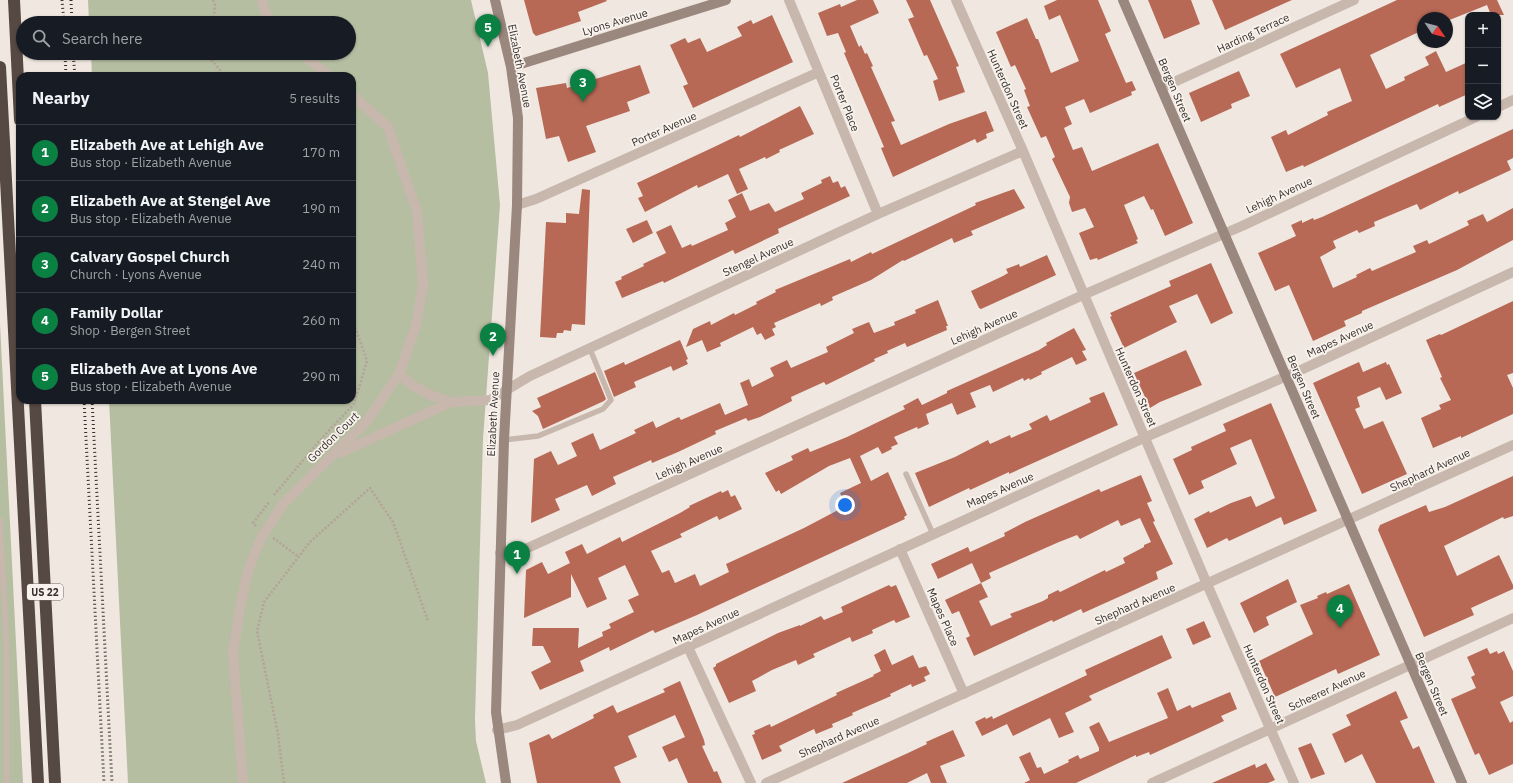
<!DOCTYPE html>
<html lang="en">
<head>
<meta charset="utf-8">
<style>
  body { margin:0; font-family:"IBM Plex Sans",sans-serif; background:#242831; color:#f1f3f6 }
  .controls { position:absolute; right:12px; top:12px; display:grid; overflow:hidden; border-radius:8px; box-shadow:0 1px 3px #0004 }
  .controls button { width:36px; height:36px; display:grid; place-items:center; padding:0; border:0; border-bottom:1px solid #363941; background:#171b24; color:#f1f3f6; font:20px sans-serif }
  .compass { position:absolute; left:1417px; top:12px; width:36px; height:36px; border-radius:50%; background:#171b24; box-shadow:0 1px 3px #0004; rotate:125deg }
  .you { position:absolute; left:845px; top:505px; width:14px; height:14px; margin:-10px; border:3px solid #fff; border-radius:50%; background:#1a73e8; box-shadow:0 0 0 6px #1a73e833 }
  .badge { display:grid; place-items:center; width:26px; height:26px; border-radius:50%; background:#0b8043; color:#fff; font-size:13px; font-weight:700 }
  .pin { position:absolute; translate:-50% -33px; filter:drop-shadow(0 1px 2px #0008) }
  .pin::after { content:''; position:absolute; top:21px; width:14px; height:12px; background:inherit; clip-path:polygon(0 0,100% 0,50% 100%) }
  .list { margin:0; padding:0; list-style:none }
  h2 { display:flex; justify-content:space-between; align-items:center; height:52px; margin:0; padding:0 16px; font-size:17px }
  h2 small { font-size:13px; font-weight:400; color:#9ea1a6 }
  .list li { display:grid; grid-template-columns:26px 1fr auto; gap:12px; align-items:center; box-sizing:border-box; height:56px; padding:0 16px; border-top:1px solid #363941 }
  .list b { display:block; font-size:15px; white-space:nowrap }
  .list p { margin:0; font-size:13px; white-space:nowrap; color:#9ea1a6 }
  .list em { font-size:13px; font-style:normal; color:#9ea1a6 }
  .icon { flex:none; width:22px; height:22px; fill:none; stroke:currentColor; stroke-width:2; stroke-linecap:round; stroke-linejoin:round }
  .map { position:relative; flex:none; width:1513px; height:783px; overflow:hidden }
  .search { position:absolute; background:#171b24; box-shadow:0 1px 3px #0004; left:16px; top:16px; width:340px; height:44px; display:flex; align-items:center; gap:10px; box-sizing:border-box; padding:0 14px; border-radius:22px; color:#9ea1a6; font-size:15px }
  .panel { position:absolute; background:#171b24; box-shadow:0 1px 3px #0004; left:16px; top:72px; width:340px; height:332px; border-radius:12px }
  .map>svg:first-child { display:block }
  .green { fill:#b6bea1 }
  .building { fill:#b76956 }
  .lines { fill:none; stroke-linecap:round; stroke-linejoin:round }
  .path { stroke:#b3a297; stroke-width:2.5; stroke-dasharray:2 2; stroke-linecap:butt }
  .lane { stroke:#c7b7ad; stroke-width:5.5 }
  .street { stroke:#c7b7ad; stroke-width:10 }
  .secondary { stroke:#9a877e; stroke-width:10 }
  .highway { stroke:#564843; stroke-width:12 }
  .rail { stroke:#362e2b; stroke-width:3; stroke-dasharray:1 3; stroke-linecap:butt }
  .labels { text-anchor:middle; stroke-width:3.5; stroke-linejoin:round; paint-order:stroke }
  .shield { fill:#f8f2ec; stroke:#706965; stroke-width:1 }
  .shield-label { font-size:10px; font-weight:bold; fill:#362e2b }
  .street-label { font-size:11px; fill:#362e2b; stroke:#f8f2ec }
</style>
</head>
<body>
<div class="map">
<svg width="1513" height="783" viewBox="0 0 1513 783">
  <rect width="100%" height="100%" fill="#f0e8e0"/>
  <path class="green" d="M88,0h383l17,73 12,132 -17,234 -8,280 1,22 10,42h-358l-19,-383h243v-324h-260l-1,-23h258v-30h-260z
    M0,323l23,460h-23z"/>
  <path class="building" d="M524,0h82l1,1 -29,11 3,9 -45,15 -3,-3z
    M857,0h16l6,13 -29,13 9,21 2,-2 4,9 2,-1 6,13 -2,1 24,54 -4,1 10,23 48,-21 37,-13 8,20 -8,3 1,4 -10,5 -2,-4 -82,38 -12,-29 3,-1 -40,-94 2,-1 -8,-19 -11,3 -9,-23 22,-9 1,3z
    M906,0h24l29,66 -3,1 9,25 -26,9 -6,-20 5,-2 -11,-24 -3,1 -16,-37 6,-2z
    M1057,0h41l13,31 -6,3 21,49 6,-2 4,9 -5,2 1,3 -42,18 -6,-14 -19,8 7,17 -8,4 9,22 9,-3 10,24 66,-28 35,80 -28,13 -12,-27 -2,1 -7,-14 -20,9 14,34 -2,1 2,3 -40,17 -1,-2 -7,2 -11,-27 15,-6 -9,-19 -13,4 -3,-9 1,-6 -18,-38 3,-2 -9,-21 -5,2 -14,-31 3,-1 -6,-16 2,-1 -11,-24 -4,2 -15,-35 31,-14 9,21h2l13,34 28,-12 -19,-46 -11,5 -5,-14z
    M1148,0h43l9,24 -36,15z
    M1212,0h80l-67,30z
    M1397,0h100l7,15h-13l-4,-10 -40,16v-3h-24v12l-53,25 16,34 19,-9 -1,-3 25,-12 -4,-8 11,-6 10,21 22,-10v32l-29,13 -1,-3 -134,63 -1,-2 -17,7 -15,-35 15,-7 2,5 40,-20 -1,-3 25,-11 -12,-33 -44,20 -16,-34z
    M772,15l21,47 -100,46 -10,-22 5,-2 -18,-39 15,-7 3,5 12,-5 7,14 35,-16 -5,-9 14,-7 2,4z
    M640,65l10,28 -23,9 3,9 -44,15 10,26 -28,10 -9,-26 -13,3 -10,-51 30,-5 1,5z
    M1239,71l11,25 -19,8 1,4 -31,14 -12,-29z
    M800,106l14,28 -35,16 1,2 -14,7 -1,-2 -26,12 9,20 -11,5 -9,-20 -30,14 -1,-3 -52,27 -7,-14 5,-2 -6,-13 77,-36 25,-12 1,2z
    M1513,129v29l-6,3 4,9 -52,24 -1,-3 -38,19 -3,-6 -43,18 1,4 -16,7 -2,-3 -24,11 3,7 -16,9 13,31 24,-11 -1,-2 14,-7 2,3 44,-19 -3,-6 14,-6 2,4 19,-9 21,-10 -2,-4 16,-7 4,8 26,-14v32l-56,30 -95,41v2l-18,8 2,5 -33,15 -24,-56 -14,6 -17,-38 38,-17 -5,-11 11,-5v3l11,-5 1,2 8,-3z
    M830,176l3,7 5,-2 3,7 4,-2 5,10 -72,33 1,4 -44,21 -2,-4 -69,33 -1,-2 -41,17 -7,-16 7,-3 -1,-2 23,-11 -1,-2 23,-11 -10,-21 15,-7 11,23 9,-4 1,2 36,-16 -3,-7 11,-6 -8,-17 14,-7 8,18 19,-8 6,9 29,-13 -3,-6 21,-10 -1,-3z
    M582,189l8,1 -5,135 -13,-1 -1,7 -7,-1 -1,3h-6l-1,5 -16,-1 6,-115 20,1v-10l13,1z
    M1014,189l11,19 -54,23 2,4 -19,8 -2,-5 -48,23 -1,-1 -32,20 -39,17 1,3 -12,6 -1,-3 -46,20 2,4 -4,2 3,6 -10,5 -4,-7 -4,2 -4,-8 -33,16 1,3 -14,6 -5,-12 -16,7 7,-18 17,-8 1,4 23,-12 1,2 22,-11 -1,-2 20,-10 -1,-2 75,-31 1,3 20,-10 1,2 104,-49 -1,-2z
    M647,220l6,13 -20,10 -7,-14z
    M1047,255l9,20 -75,34 -2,-1 -8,-17 32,-15 5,-3 -2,-4 13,-5 1,3z
    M1211,263l22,50 -22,11 -14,-30 -28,12 8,16 -53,26 -14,-31 2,-1 -2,-3 61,-27 -2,-5z
    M938,300l10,26h-2l1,4 -40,17 -2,-4 -18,8 1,2 -14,6 1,2 -49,24 -2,-3 -33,15 1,4 -32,16 -12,4 -2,-3 -31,13 1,3 -38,18 -26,11 -1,-3 -38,17 3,7 -24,12 -5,-11 -32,14 5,11 -29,13 3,-64 17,-8 7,14 19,-9 -6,-13 22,-10 7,17 36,-17 -2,-3 19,-9 3,7 23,-11 2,3 39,-17 5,12 23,-10 -8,-22 9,-4 3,8 22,-11 -4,-8 17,-8 4,8 37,-16 -2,-5 28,-14 -2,-4 17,-7 5,11 21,-8 -1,-3 22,-9 -1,-3z
    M1513,301v72l-6,2 6,13v26l-52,24v-2l-28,12 -12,-30 20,-9 -2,-4 12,-5 -11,-22 2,-1 -16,-37 14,-6 1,1z
    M1074,328l12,22 -4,1 5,9 -11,5 -4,-8 -31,15 1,2 -12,6 -1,-2 -5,3 -1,-3 -30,14 -3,-7 -20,8 6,14 -19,8 -5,-12 -26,11 3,10 -11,5 -1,-2 -23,10 4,7 -7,3 1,2 -10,5 -4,-7 -18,9 11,25 17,-9 19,43 -3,2 1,2 -208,96 -42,18 -2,-3 -43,21 -1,-4 -29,14 4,10 -44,19 -9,-18 20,-10 -8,-16h-11l1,-18h46l-1,20 25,-12 -1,-4 9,-4 -2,-4 25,-12 -6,-12 11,-5 -14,-30 -27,13 9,21 -20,9 -16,-34v23l-47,21 2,-48 16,-8 6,12 22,-11 -5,-11 17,-8 5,10 33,-17 2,5 58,-29 10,-6 -1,-1 32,-15 1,2 6,-3 3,7 4,-2 7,14 -23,11 -2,-4 -37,18 2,3 -31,14 11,22 7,-3 6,13 20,-9 5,12 29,-14 -3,-8 78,-36 36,-19 -1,-2 6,-3 -5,-11 21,-10 -11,-25 -21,8 -48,28 -2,-4 -3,2 -11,-19 28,-13 -2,-4 17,-8 2,4 37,-15 58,-28 -2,-3 15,-8 4,7 25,-12v-2l92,-41 8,-5 -1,-2z
    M680,340l8,19 -2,1 2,4 -15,7 -2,-5 -37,16 2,5 -22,10 -10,-26 20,-9 1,3z
    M1186,350l16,35 -42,17 -10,6 -16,-35z
    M1359,362l4,10 23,-10 1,3 2,-1 13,29 -16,7 -6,-13 -23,10 3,10 -5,2 9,20 19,-8 24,53 -45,20 -49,-111z
    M595,372l11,27 -2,2 -61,28 -5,-13 -6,-5 9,-4 -4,-9z
    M1104,392l14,33 -109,49v-2l-39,18 -1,-2 -40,19 -14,-34 40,-16 33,-17 2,4 20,-9 1,3 21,-9 -3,-5 18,-9 3,6 17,-8 24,-11 -2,-4z
    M1271,403l46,108 -33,14 -3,-8 -52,24 -2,-3 -20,10 -13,-29 15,-8 1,2 21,-10 20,-7 5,11 19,-9 -24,-59 -21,9 7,16 -36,17 3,7 -15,7 -16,-36 19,-9 -1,-3 35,-16 -3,-7z
    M1141,475l11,26 -5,2 8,18 -2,1 20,42 -17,8 2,7 -26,12 -49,22 -2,-4 -28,13 -1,-2 -78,36 -8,-18 4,-2 -11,-25 -7,3 -7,-14 36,-17 7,14 -9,4 12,25 21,-9 -2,-3 33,-13 5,-3v-3l10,-5 2,2 45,-22 1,2 19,-9 -2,-5 21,-11v-2l7,-3 -11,-24 -19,8 -3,-6 -38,19 -3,-4 -18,7 -70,31 2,5 -10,5 -9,-20 -34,16 -7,-15 37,-17 2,5 35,-16 -1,-3 21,-11 74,-33 2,3z
    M1513,476v40l-9,3 -1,-2 -59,29 13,30 42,-21 14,30v4l-42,19 3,7 -50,22 -46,-107 2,-5 46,-20 3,7 16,-5z
    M1288,579l9,23 -31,15 3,8 -15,8 -14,-30z
    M1349,584l31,71 -42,19 -2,-5 -61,28 -16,-36 54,-27 -13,-29 18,-7 -1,-2 9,-4 1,2z
    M889,585l2,2 5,-2 14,32 -14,6 -2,-3 -22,10 1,3 -21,9 -2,-5 -37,17 2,3 -17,8 -2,-5 -24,10 -20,11 4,10 -27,12 -16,-35 3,-2v-2l62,-31 22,-8v1l21,-10 3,4 19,-8 -2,-5z
    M1204,621l7,16 -18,8 -7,-16z
    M1162,635l10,23 -83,38 3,4 -27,13 9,19 -15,6 -9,-20 -37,18 -6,-12 -25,12 -7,-14 10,-5 1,2 6,-3 1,3 58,-27 36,-17 -2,-5z
    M1487,648l3,6 7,-3 1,3 6,-3 9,20v25l-13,6 10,21 3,-2v43l-24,11 -10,-22 -4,2 -24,-56 25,-11 -5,-11 4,-2 -8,-18z
    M885,649l7,16 21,-10 6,13 7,-2 4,8 -6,3 2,4 -14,6 -1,-3 -21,10 1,2 -39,17 1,2 -21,9 1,3 -17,7 -2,-5 -35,17 3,5 -20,9 -10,-25 3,-1 -1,-3 16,-7 1,3 66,-32 -1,-2 38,-17 -1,-1 8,-4 -7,-16z
    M680,681l24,59 1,5 -3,1 12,26 3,-1 5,12h-34l-11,-25 -8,4 -7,-15 23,-10 -10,-22 -47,21 9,21 -23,10 7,16h-84l-8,-40 20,-9 3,5 42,-21 -1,-3 20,-10 4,8 48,-21 -2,-3z
    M1168,688l9,23 13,-6 2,3 38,-16 7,17 -16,7 3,5 -19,9 -55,25 -1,-3 -13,5v-2l-60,28h-52l6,-3 -11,-23 11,-5 7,16 4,-1 3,7 25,-12 -1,-2 10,-5 2,4 19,-8v-3l-10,-21 10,-5 10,20 59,-24 -11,-25z
    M1396,691l12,27 -8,3 13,28 6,-3 16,37h-59l-14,-29 -17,9 -13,-29 19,-9 -5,-10z
    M953,730l12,26 -25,10 7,17h-16l-4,-10 -20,10h-65l66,-30 19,-9 -1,-2z
    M1311,743l14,31 -14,5 -13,-31z
    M1266,763l9,17 -7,3h-56l43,-19 1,4z"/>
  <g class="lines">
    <path class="path" d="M213,0l2,5 -2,18
      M210,53l-1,4 16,19
      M274,495l47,-56 33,-35 13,-43 -15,-43
      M256,526l-3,-3 17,-22
      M273,538l26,19
      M284,783l-6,-49 -21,-103 7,-29 46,-60 60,-54 23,34 35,99"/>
    <path class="lane" d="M504,440l34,-4 65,-27 8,-9 -21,-51
      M906,474l27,60
      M0,520l7,134v129"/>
    <path class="street" d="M262,0l3,12 7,11
      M789,0l89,214
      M956,0l67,151 184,433 87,199
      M301,53l28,23
      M1161,88l193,-88
      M1498,107l15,-7
      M517,205l19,-6 283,-127
      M399,374l13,11 18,10 21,7 39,-2 40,-24 348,-162 145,-63
      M340,453l111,-51
      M900,549l64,145
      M500,553l21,-2 562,-256 159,-69 234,-109
      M688,647l63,136
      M497,730l20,-5 629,-288 157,-68 210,-97
      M243,783l-10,-130 7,-46 8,-36 13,-33 22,-34 84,-83 32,-47 17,-48 7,-41 -6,-73 -29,-85 -36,-32
      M766,783l747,-338
      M1152,783l361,-165"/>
    <path class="secondary" d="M495,0l16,67 7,51 -1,87 -13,235 -8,272 10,71
      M1123,0l339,783
      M511,67l215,-67"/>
    <path class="highway" d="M14,0l6,120
      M0,67l38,716
      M35,400l20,383"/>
    <path class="rail" d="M62,0l2,23
      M71,0l1,23
      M65,53l1,23
      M73,53l2,23
      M84,400l20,383
      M92,400l20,383"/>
  </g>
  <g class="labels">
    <rect class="shield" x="27" y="584" width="36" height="16" rx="3"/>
    <g class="shield-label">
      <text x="45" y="596">US 22</text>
    </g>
    <g class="street-label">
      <text transform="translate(615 22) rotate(-17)" y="4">Lyons Avenue</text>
      <text transform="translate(1253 33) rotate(-25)" y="4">Harding Terrace</text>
      <text transform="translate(520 66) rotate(79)" y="4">Elizabeth Avenue</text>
      <text transform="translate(1008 89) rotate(66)" y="4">Hunterdon Street</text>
      <text transform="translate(1175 90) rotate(67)" y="4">Bergen Street</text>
      <text transform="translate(845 103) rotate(68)" y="4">Porter Place</text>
      <text transform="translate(664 129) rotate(-24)" y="4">Porter Avenue</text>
      <text transform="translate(1279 195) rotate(-25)" y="4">Lehigh Avenue</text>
      <text transform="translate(758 257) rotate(-25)" y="4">Stengel Avenue</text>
      <text transform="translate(984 327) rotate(-24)" y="4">Lehigh Avenue</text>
      <text transform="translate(1340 339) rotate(-25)" y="4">Mapes Avenue</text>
      <text transform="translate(1136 387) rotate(66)" y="4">Hunterdon Street</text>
      <text transform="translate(1304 387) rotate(67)" y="4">Bergen Street</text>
      <text transform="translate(493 414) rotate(-87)" y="4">Elizabeth Avenue</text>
      <text transform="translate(333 437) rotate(-44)" y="4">Gordon Court</text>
      <text transform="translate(689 462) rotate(-24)" y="4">Lehigh Avenue</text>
      <text transform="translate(1430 470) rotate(-25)" y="4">Shephard Avenue</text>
      <text transform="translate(1000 490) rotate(-24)" y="4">Mapes Avenue</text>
      <text transform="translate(1135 604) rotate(-24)" y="4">Shephard Avenue</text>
      <text transform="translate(943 617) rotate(66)" y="4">Mapes Place</text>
      <text transform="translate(706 626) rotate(-25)" y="4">Mapes Avenue</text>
      <text transform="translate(1264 684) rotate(66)" y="4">Hunterdon Street</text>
      <text transform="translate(1432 684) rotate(67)" y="4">Bergen Street</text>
      <text transform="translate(1327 690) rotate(-25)" y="4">Scheerer Avenue</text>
      <text transform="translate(839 737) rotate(-24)" y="4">Shephard Avenue</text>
    </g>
  </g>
</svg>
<div class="controls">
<button>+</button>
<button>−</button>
<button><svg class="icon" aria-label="layers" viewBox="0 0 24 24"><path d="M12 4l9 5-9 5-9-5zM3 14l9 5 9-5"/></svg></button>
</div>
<svg class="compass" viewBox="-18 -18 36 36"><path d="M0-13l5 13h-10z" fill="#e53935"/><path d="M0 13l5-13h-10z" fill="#9ea1a6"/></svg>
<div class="you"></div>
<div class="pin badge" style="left:517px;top:574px">1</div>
<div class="pin badge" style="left:493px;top:356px">2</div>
<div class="pin badge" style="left:583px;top:102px">3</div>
<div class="pin badge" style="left:1340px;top:628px">4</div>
<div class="pin badge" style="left:488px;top:47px">5</div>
<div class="search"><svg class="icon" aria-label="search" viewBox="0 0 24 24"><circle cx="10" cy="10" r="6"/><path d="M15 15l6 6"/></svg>Search here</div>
<section class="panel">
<h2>Nearby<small>5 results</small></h2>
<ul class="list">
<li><span class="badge">1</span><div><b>Elizabeth Ave at Lehigh Ave</b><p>Bus stop · Elizabeth Avenue</p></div><em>170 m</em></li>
<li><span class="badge">2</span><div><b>Elizabeth Ave at Stengel Ave</b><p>Bus stop · Elizabeth Avenue</p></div><em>190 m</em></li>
<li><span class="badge">3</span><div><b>Calvary Gospel Church</b><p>Church · Lyons Avenue</p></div><em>240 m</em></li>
<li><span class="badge">4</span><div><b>Family Dollar</b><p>Shop · Bergen Street</p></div><em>260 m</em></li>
<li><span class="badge">5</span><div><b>Elizabeth Ave at Lyons Ave</b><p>Bus stop · Elizabeth Avenue</p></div><em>290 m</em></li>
</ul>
</section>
</div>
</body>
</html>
